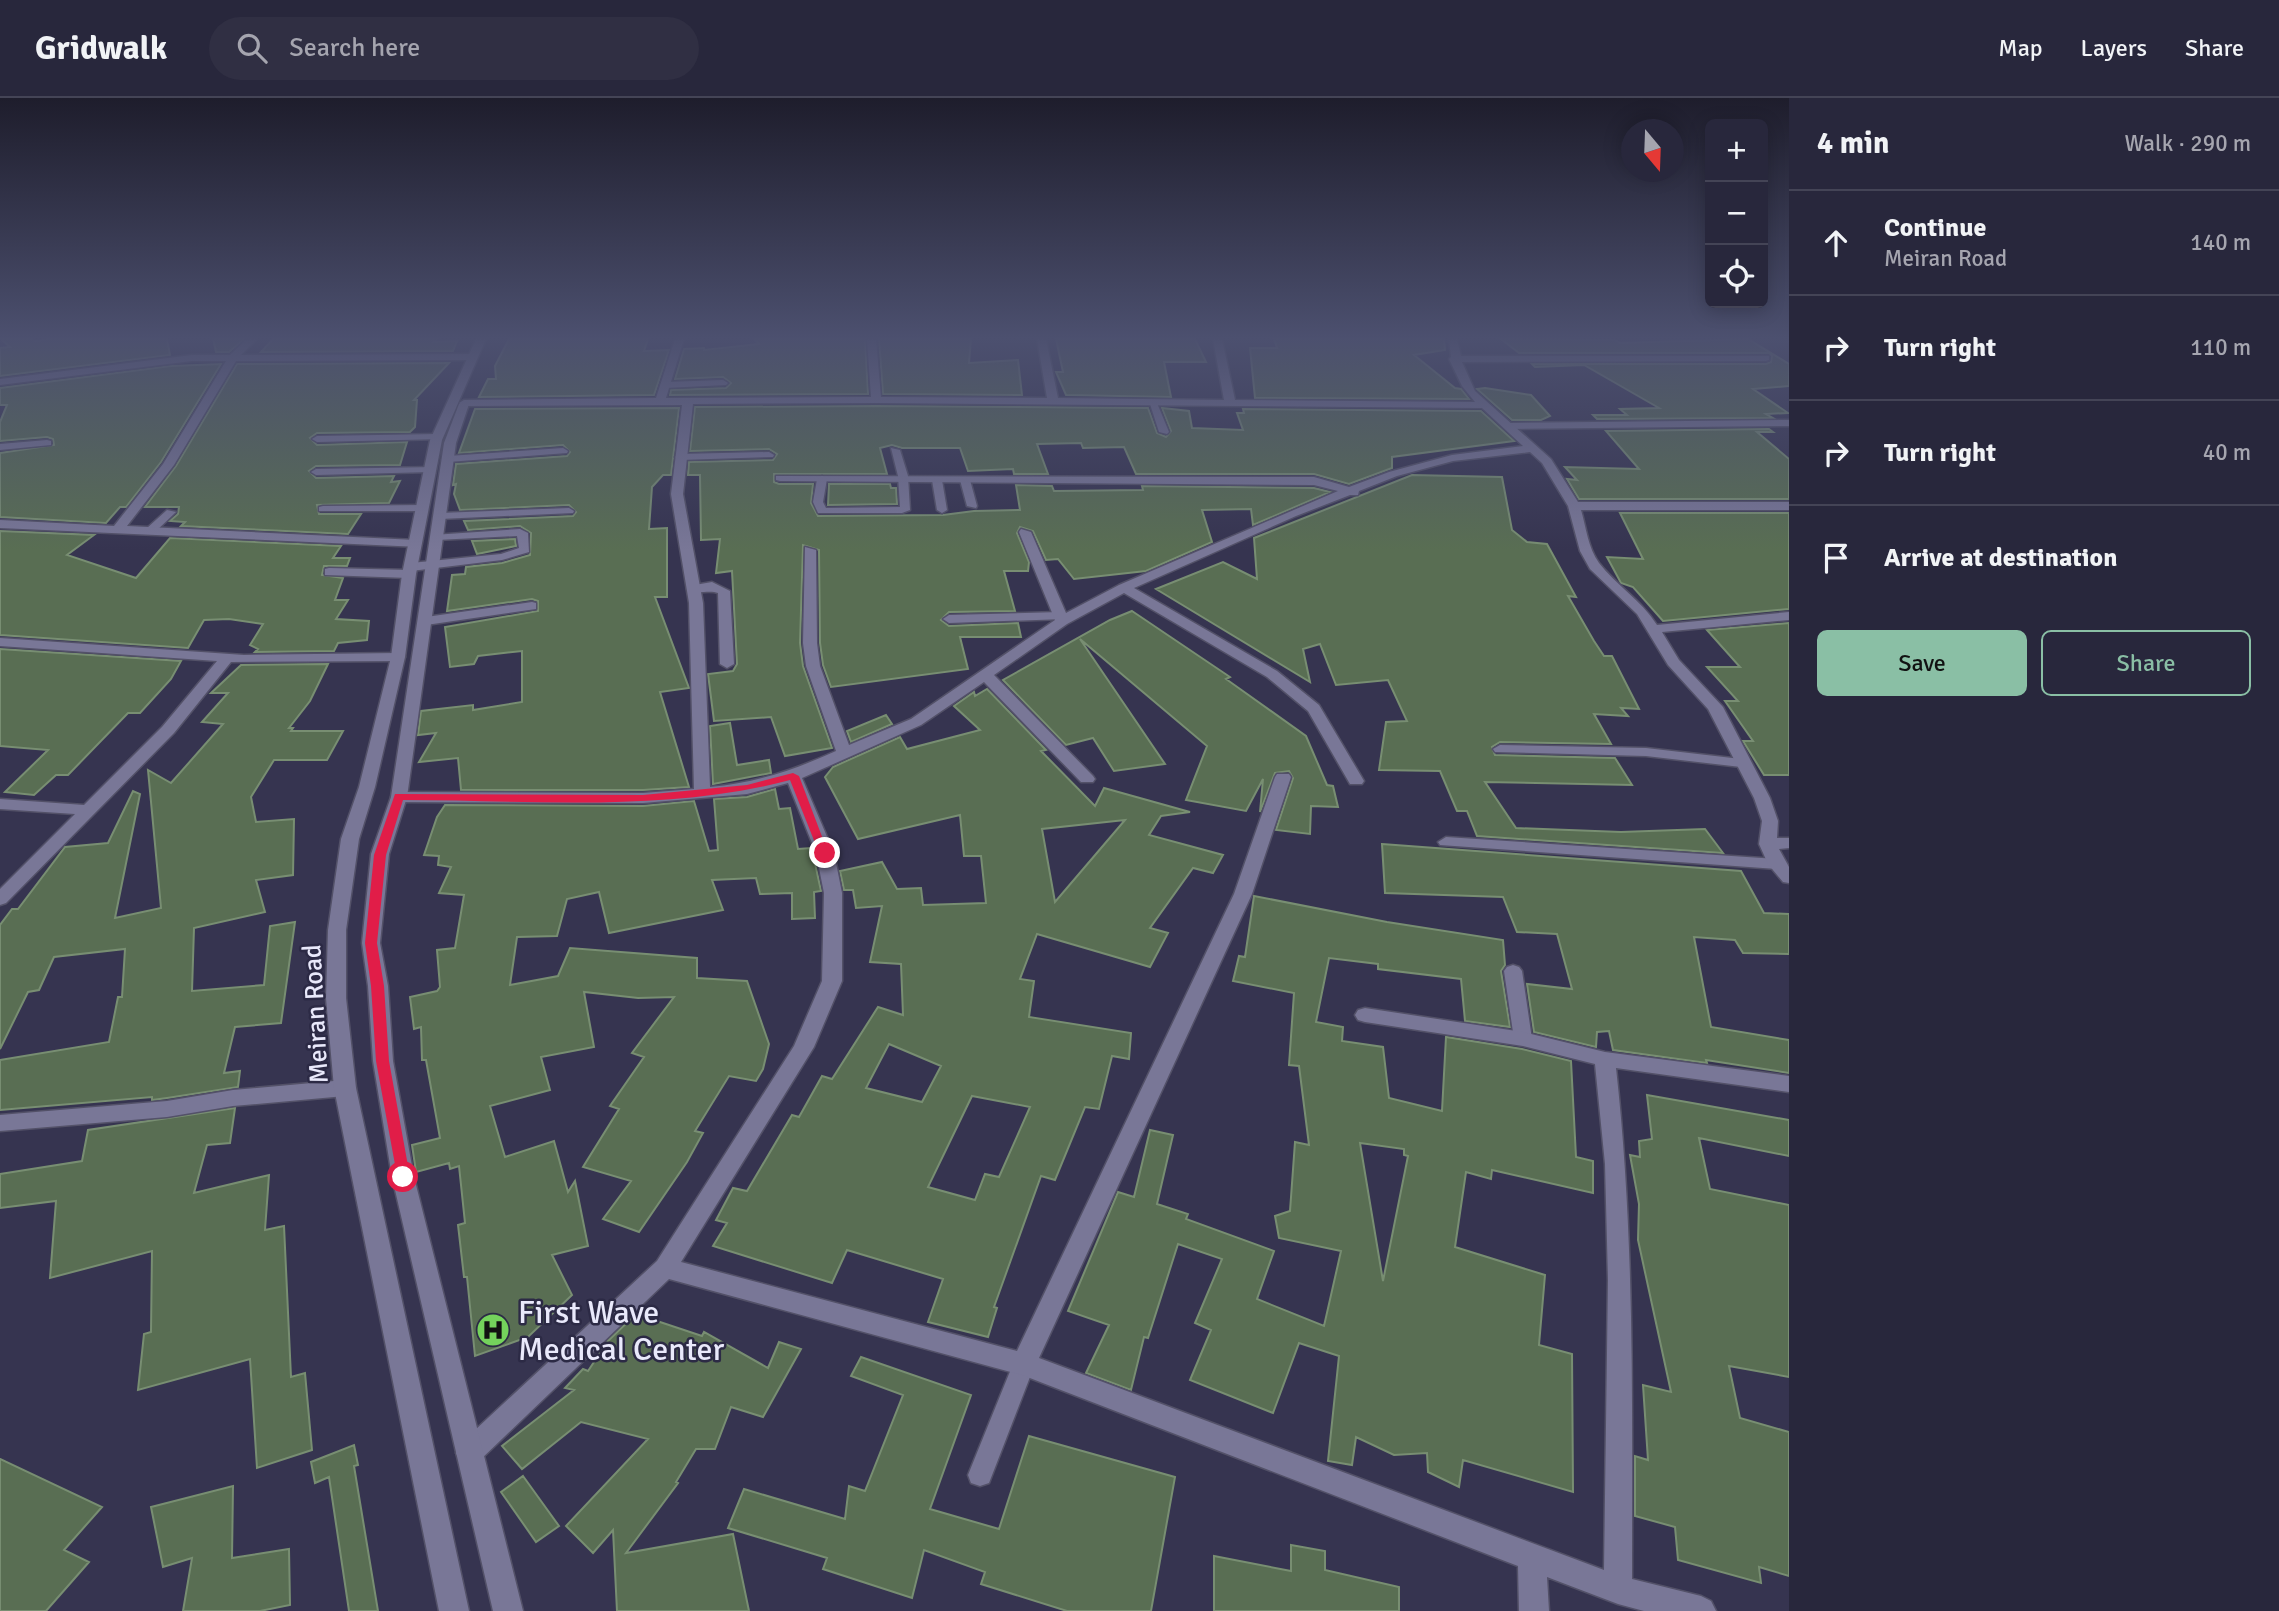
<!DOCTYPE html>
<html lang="en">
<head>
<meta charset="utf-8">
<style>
  body { margin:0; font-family:Signika,sans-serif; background:#302f43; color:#f1f3f6 }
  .controls { position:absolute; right:21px; top:21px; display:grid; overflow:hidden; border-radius:10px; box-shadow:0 4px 18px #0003 }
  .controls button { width:63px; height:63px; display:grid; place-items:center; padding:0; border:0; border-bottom:2px solid #444456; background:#28273c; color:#f1f3f6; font:35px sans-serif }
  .compass { position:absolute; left:1621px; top:21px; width:63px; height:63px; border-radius:50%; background:#28273c; box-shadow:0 4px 18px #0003; rotate:161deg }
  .stop { position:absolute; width:21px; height:21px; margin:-16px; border:5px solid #e11d48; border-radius:50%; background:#fff }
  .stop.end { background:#e11d48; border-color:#fff; box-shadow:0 2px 7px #0008 }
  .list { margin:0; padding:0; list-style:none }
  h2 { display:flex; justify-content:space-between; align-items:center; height:91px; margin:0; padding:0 28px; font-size:30px }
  h2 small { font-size:23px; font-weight:400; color:#a5a5af }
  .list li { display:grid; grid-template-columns:46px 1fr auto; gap:21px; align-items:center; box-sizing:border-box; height:105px; padding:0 28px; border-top:2px solid #444456 }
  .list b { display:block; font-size:26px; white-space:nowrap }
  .list p { margin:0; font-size:23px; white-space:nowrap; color:#a5a5af }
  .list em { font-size:23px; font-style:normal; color:#a5a5af }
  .actions { display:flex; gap:14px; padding:21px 28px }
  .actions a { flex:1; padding:16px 0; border:2px solid #8abfa5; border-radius:10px; text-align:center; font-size:24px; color:#8abfa5 }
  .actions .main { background:#8abfa5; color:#111 }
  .icon { flex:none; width:38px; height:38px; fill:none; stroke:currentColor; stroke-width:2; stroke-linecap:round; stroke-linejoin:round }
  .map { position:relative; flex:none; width:1789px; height:1513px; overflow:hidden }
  header { display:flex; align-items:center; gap:42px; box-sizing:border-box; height:98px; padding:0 35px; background:#28273c; border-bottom:2px solid #444456 }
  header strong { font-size:33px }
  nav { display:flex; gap:38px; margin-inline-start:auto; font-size:24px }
  .search { width:490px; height:63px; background:#302f43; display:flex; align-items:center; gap:18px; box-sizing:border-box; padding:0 24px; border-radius:38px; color:#a5a5af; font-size:26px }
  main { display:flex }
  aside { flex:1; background:#28273c }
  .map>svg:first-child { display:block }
  .building { fill:#596e53; stroke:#788e72; stroke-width:2; fill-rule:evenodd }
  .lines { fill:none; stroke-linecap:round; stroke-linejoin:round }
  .lane-casing { stroke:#535168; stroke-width:3 }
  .street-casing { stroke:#535168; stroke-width:3 }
  .secondary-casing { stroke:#535168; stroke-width:3 }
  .lane { fill:#797797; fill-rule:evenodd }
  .street { fill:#797797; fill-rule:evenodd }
  .secondary { fill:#797797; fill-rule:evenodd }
  .route { fill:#e11d48 }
  .labels { text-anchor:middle; stroke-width:5; stroke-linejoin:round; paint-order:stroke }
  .street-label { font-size:26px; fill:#e9e9fb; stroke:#2c2a45 }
  .near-poi-label { font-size:32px; fill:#e9e9fb; stroke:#2c2a45; text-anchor:start }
</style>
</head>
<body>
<header>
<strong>Gridwalk</strong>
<div class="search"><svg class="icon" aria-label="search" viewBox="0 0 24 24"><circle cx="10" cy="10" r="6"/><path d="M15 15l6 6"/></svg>Search here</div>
<nav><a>Map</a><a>Layers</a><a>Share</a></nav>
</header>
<main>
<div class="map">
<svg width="1789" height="1513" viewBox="0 0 1789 1513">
  <rect width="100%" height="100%" fill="#363450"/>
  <path class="building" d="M1,241h31l3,2 14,-2h118l3,16 -170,21v-28l10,-1z
    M213,241h31l-15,13h-13z
    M273,241h164l-3,3 23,-1 -4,10 -192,1z
    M509,241h139l-4,12 25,-1 -15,45 -175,2 9,-18h8l-1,-13z
    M754,241h111l3,55 -198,1 1,-5 55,-2 5,-5 -8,-6 -48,2 9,-30 20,-1v2l55,-6z
    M879,241h92l-2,24 49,-3 4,35 -139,-1z
    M1056,241h139l11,23h-42l7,35 -105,-2 -10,-23h7z
    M1274,241h170l1,11 -31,5 41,33 6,1 8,10 -214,-1 -5,-50h27z
    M1501,241l114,1 5,3 128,-4 41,25v22l-36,3 35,24 -22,1 7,4 -176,1 -4,-4h34l-7,-6 39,-1 -75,-43 -49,2 -3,-3h234l5,-2 1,-6 -3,-3h-250z
    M449,265l-35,37h3l-2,27 -5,5 -93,1 -7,5 7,7 90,-3 -7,23 -84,1 -7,5 7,7 78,-2 -3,6 9,-1 -11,22 -72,2 2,9h42l-13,20 -167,-8 4,-4 -15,-1 8,-7 1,-7h-34l31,-41 61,-102z
    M221,266l-60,98 -35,45h-6l-14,16 -106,-6v-64l54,-8 -1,-6 -6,-2 -47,4v-19l7,-17h-7v-17l171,-22z
    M1485,290l46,7 19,21 -9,4h-29l-35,-31z
    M876,308l272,2 9,25 9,4 5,-6 -9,-23 27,3 3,17 51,2 -6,-17h7l-1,-4 238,2 33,30 -122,16v11l-43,16 -35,-10h-178l-12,-27 -41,1 -2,-5 -44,1 11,30h-34l-1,-5 -45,2 -8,-23h-58l-10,-3 -12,3 7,26h-113v8l5,2h34l-2,19 7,13 125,-1 31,-4 46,-1 -4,-25 36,1 2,5 89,-1 -1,-4 172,2 16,4 -77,33 -2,-16 -49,1 10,32 -66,29 -72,8 -16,-20 -12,1 -13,-29 -13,-4 -3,6 12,29 -1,9h-24l11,40 -66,1 -8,8 8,6 69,-3 3,14h-61l8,32 -137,18 -8,-22 -3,-22 -1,-93 -16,-5 -3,98 3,23 29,82 -47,8 -14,-39 -57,4 -6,-47 25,-3 4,-7 -5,-93 -16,2 4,-34 -19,1 -1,-65h-12l1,-13 84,-2 4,-6 -8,-5 -79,2 5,-44z
    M679,310l-8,67h-8l-11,12 -3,42 18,-1v69h-12l34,91 -29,4 29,95 -46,3h-182l-3,-32 -39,4 17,-29 -18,2 3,-24 52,-6v5l49,-8v-51l-44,5 -4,8 -24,3 -5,-40 93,-16v-10l-6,-2 -85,12 5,-36 13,-1 1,-7 36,-4 28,-8 1,-22 -11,-7 -52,4 -4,-9 109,-5 3,-4 -7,-7 -109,5 -6,-16 2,-10 -3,1 3,-21 111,-8 3,-4 -7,-7 -104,8 16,-44z
    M1769,331l4,3h-16l32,27v40h-210l-12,-20 10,1 -12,-13 74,2 -33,-38z
    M1412,377l90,2 10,53 15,12 20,2 29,53 -8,-1 26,45 10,15h8l27,53 -18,-1 7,8 -34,-2 17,30 -111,-2 -8,5 3,8 120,3 17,27 -147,-3 31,46 105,4 84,-3 18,24 -246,-17 -10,-25h-10l-17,-40 -61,-1 7,-48 21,-1 -19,-41 -52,5 -16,-41 -17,5 7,33 -154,-93 67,-27 34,17 -3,-41z
    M829,386h61l1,4h5l1,16 -69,1z
    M1620,415h169v96l-126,12 -30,-34 -12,-4 -14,-26 36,2z
    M0,433l94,4 -27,20 69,23 34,-40 171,8 -8,12h17l-3,8h-23l-2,9 21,3 -8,22h13l-12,19 33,2 -2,19 -29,3 -4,8 -79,1 3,-3 -8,-4 13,-21 -34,-5 -25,1 -16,28 -188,-13z
    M515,441l1,7 -39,8 -5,-13z
    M1132,513l98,66 -4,2 80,57 21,49 6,1 5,21 -27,-1 -1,28 -34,-4 17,-52 -4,-7 -14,2 -15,39 3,-33 -17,32 -60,-11 21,-54 -127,-107 85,125 -51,7 -21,-33 -27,7 -63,-65 107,-60z
    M1789,525v152h-25l-21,-34h10l-28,-40h13l-31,-34h33l-33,-37z
    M0,551l181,12 -10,18 -31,34h-12l-60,62h-12l-22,20 -29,-3 43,-42 -48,-4z
    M328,566l-18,37 -21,27h4l-2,3h52l-16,29h-53l-23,37 5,25 38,-3 -1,56 -37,5 9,32 -71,16 -2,63 72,-6 6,-59 25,-4 -14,101 -46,4 -11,46 16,-2 -2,16 -71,11 -15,2v-3l-152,13v-50l109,-18 9,-45h4l3,-48 -71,8 -15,33 -11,2 -28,57v-124l12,-16h6l47,-62 43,-4 25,-52 7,3 -25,124 46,-10 -13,-138 23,13 52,-59 -21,-2 26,-29h-17l30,-28z
    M987,591l59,61 -5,1 54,55 9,-18 86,24 -29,4 -12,19 74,20 -10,18 -20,-5 -43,60 18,5 -18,34 -113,-33 -17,45 14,2 -5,36 102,16 -2,26 -17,-3 -13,53 -14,-2 -30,73 -14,-4 -47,131 3,1 -9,29 -60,-15 15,-43 -96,-29 -15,33 -119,-37 14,-23 -11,-3 17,-32 14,3 45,-76 7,2 23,-41 10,3 46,-72 25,8 -2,-51 -31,-2 12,-56 -26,2 -3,-18h-9l-4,-19 42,-9 15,27 24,-1 2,17 63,-2 -5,-47h-17l-4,-41 -102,24 -33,-62 8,-10 67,-30 7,12 73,-19 -26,-24 20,-14 1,4zM1125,722l-70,82 -13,-73zM889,946l52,22 -19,36 -56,-14zM972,998l58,11 -31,70 -14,-3 -10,26 -47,-13z
    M886,617l6,9 -41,18 -4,-11z
    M730,625l7,42 32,-5 2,13 -58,11 -3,-58z
    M775,691l4,20 11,-1 8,41 13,-1 2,6 8,37 -7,1 1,26 -23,1v-26l-32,1 -4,-16 -44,2 11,30 -114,23 -10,-41 -32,7 -10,37 -40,1 -7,48 48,-9 12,-28 127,10v20l50,3 22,63 -6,25 -7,12 -27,-5 -34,55 8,2 -16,29 -48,70 -36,-13 28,-38 -48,-14 36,-58 -9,-3 34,-49 -12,-4 42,-56 -36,1 -54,-6 10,55 -53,10 9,33 -60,16 15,51 49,-16 14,51 7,-11 13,65 -36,9 20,40 -44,42 -53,19 -8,-79h-3l-6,-52 7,-2 -6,-57 -9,3 -1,-6 -33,9 -4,-27 28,-7 -14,-78h-4l-1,-33 -7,2 -4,-32 27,-6 3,-4 -3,-37 18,-2 9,-53 -25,-2 12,-26 -13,-2 1,-9 -15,-1 13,-38 8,-12 198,1 51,-5 15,50 9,-1 -4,-51 33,-2z
    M1382,746l359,27 23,42 25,1v40l-46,-1 -8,-13 -41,-3 17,90 78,13v33l-83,-13 1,3 -94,-13 -4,-19 -12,1 -1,15 -62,-15 -7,-48 45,5 -15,-55 -40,-2 -14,-35 -118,-4z
    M1254,798l133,26 116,18 2,25 -4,6 9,56 -45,-6 -4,-42 -83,-10v-5l-49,-6 -13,64 27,5 -1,14 41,6 6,51 53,13 4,-74 76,12 49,12 5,96 17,4v32l-101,-23 -1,9 -25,-7 -11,75 90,28 -6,70 33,9 1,138 -110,-32 -4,27 -31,-15 -1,-19 -33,2 -38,-18 -4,28 -24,-4 11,-105 -40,-13 -26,70 -83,-33 21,-50 -16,-7 27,-64 -44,-15 -30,94 -4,-1 -13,53 -45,-17 23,-48 -41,-14 50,-119 16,5 16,-67 23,5 -16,69 31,10 -2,5 88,32 -17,48 67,27 17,-75 -62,-13 -4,-22 15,-5 5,-69 14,3 -10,-79 -10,-1 5,-72 -61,-12 6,-25 6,1zM1360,1045l44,6v6l4,1 -25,125z
    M1647,997l142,25v36l-90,-18 11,51 79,16v172l-60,-11 11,52 49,14v144l-30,-9 2,16 -83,-23 -3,-33 -40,-11v-60l13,4 -5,-75 28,7 -33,-152 1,-36 -9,-49 10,2 -1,-16 13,-2z
    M235,1010l-5,35 -23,2 -13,48 75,-18 -4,55 19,-4 7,151 14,-4 7,77 -55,18 -7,-109 -112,31 6,-56 7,-2 1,-81 -102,27 6,-77 -56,7v-34l82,-13 6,-31z
    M636,1216l66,22 2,-4 64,36 11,-26 22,7 -38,68 -32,-10 -16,42h-19l-20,33 2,1 -52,70 107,-19 16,77h-132l-4,-81 -20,23 -27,-27 82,-87 -67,-17 -59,47 -20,-23 72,-56 -9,-2 18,-19 5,2 20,-30z
    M861,1259l110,38 -41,114 69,20 30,-93 146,41 -24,134h-84l-86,-27 4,-12 -61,-22 -12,48 -89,-29 4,-11 -99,-30 16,-39 101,30 4,-33 16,5 38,-96 -52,-19z
    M354,1347l4,20 -4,1 24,145h-29l-20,-134 -14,6 -4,-21z
    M0,1361l102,48 -38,43 25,12 -43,49h-46z
    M523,1378l36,50 -23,16 -35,-50z
    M233,1388l-1,72 57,-9 1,56 -30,6h-77l9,-53 -29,9 -12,-60z
    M1291,1447l34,6v19l74,17v24h-185v-55l77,15z"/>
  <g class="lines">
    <defs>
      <path id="lane" d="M723,282l5,3 -2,2 -61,3 -5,-3 5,-3z
        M1149,303l8,2 12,29 -2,2 -8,-2z
        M1789,322v6l-280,3 -5,-3 5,-3z
        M438,336l4,1v4l-125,3 -5,-3 5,-3z
        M563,350l5,3 -1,2 -119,9 -5,-3 5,-3z
        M891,350l9,2 8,26 2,34 -8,3h-84l-5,-11 4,-23 5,-3 5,3 -4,23 3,6 74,-1 -2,-31z
        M769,354l5,3 -1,2 -93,3 -5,-3 5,-3z
        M435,369l1,2 -5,3 -115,3 -5,-3 5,-3z
        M937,379l5,3 5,30 -5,3 -5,-3 -5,-30z
        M965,379l5,3 7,26 -1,2 -9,-2 -7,-26z
        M323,408l100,-1 5,3 -5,3h-104v-4z
        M569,410l5,3 -1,2 -133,6 -6,-3 6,-3z
        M167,412l9,2 -21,20h-8v-4z
        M520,431l8,4 1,19 -27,8 -91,11 -6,-4 6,-4 90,-9 18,-6 -2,-12 -80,4 -4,-1v-4z
        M329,470l80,2 6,4 -6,4 -84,-3v-6z
        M712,484l18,9 4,73 -7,4 -7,-4 -2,-71c-10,-4 -23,3 -31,-4l2,-3z
        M532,504l4,1v6l-110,16 -6,-4 6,-4z
        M1060,514l6,4 -2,3 -115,4 -6,-4 6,-4z
        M1500,647l146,3 95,11 7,4 -7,4 -95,-11 -151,-4 -2,-3z
        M1446,739l331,22 8,5 -8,5 -337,-24 -2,-3z
        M1513,867l6,2 3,4 10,68 -3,5h-12l-3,-5 -10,-68 3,-4z
        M1024,1256l8,3 3,7 -46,119 -9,3 -9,-3 -3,-8 45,-111 3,-7z"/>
      <path id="street" d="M247,241h10l-16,16 231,-1 5,3 -5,3 -236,1 -62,104 -47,61 289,14 4,1v6l-420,-19v-8l114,6 49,-62 63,-103h-34l-192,24v-6l192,-24h38z
        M675,241h9l-18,59 205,-1 -4,-58h9l5,58 166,1 -10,-59h9l12,59 166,2 -11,-61h9l13,61 240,2 -13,-16 -13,-27 2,-2 -2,-18h8l4,17h308v4l-3,1 -304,1 13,29 76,68 27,43h211v8h-208c5,17 7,38 18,53 17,22 42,37 58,62l132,-13v8l-127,12 17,28 44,47 47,91 8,23 -1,17h12v10l-10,1 10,18v16l-6,-1 -15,-18 -9,-20 3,-23 -8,-23 -46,-89 -40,-44 -31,-51 -47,-45 -10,-18 -12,-45 -26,-43 -12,-11 -77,9 -56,15 -38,15 -1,4h-8l-54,21 -162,72 143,83 42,34 45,76 -2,3h-12l-42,-73 -41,-34 -143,-84 -57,31 -73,51 99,101 2,3 -2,3h-12l-97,-100 -63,43 -119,53 32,75 8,40v88l-28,66 -133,215 336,89 217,-457 41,-117 2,-3h12l2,3 -39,117 -213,464 565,212 4,-290 -3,-116 -10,-100 -72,-18 -158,-24 -7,-2 -3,-5 3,-5 7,-2 158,24 82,20 184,24v16l-173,-24c19,170 16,340 16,511l69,17 10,5 5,10h-72l-26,-7 -71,-27 2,34h-30l-1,-45 -496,-191 -353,-96 -191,183 -9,3 -9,-3 -4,-9 4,-9 197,-183 137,-215 28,-65 2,-88 -8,-40 -28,-70 -41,11 -104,9 -244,-1 -8,-5 8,-5 244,1 51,-4 -5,-186 -18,-109 11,-89 -218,1 -5,-3 5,-3 192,-2zM876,305l606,5 41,38 -71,9 -63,17 -40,15 -35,-10 -538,-1v4l4,1 534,4 24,6 -219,94 -53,28 -35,-81 -10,-3 -2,3 36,88 -144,99 -62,26 -29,-79 -3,-23 -1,-93 -11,-3 -2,96 3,23 30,85c-42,19 -80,32 -126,36l-7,-184 -20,-109 10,-90z
        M47,342l4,1v4l-51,5v-6z
        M0,540l244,17 154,-2 7,4 -7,4 -167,1 -57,71 -168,170 -6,2v-16l75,-75 -75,-5v-10l84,6 78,-78 55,-66 -217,-15z
        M345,982l7,3 4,5 -4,5 -7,3 -112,10 -66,11 -167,14v-16l167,-14 66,-11z"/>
      <path id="secondary" d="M476,241h10l-44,101 -26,134 -11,83 -30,130 -16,52 -13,91v68l10,90 113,523h-30l-105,-523 -8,-90 2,-68 13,-91 18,-52 32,-130 11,-83 28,-134z
        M464,303l5,3 -13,39 -49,354 -18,57 -9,89 8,43 5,75 21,116 109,434h-30l-101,-434 -19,-116 -5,-75 -6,-43 9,-89 20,-57 53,-354 15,-39z"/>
    </defs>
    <use href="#lane" class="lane-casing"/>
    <use href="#street" class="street-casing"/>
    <use href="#secondary" class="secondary-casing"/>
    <use href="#lane" class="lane"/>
    <use href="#street" class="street"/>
    <use href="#secondary" class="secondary"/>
  </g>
  <linearGradient id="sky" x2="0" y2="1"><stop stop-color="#1e1d2c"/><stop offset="0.53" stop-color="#4c506f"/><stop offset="1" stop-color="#4c506f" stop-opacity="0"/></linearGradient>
  <rect width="1789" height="452" fill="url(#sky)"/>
  <path class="route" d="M793,675l6,3 30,79 -10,-2 -29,-73c-124,33 -259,20 -387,20l-17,55 -9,88 7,43 5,75 21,116 -2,4h-10l-22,-120 -5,-75 -6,-43 9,-88 21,-61 248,1 104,-10z"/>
  <defs>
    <symbol id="hospital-disc" viewBox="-11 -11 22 22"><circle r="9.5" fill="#74d25c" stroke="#2c2a45"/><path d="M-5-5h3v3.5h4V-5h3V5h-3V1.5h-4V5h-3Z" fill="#111"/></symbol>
  </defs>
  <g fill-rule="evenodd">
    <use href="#hospital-disc" x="474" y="1213" width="38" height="38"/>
  </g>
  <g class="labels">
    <g class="street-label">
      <text transform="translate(315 916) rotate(-93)" y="9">Meiran Road</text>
    </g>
    <g class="near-poi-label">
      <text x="518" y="1225">First Wave<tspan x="518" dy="37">Medical Center</tspan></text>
    </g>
  </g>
</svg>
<div class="controls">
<button>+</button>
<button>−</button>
<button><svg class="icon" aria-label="locate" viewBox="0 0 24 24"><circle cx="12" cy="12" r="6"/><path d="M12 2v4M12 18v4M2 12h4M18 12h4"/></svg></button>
</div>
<svg class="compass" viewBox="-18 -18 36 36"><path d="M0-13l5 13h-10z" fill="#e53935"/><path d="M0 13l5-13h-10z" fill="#a5a5af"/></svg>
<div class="stop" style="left:403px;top:1079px"></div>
<div class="stop end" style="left:825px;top:755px"></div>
</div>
<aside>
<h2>4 min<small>Walk · 290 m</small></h2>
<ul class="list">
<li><svg class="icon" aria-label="ahead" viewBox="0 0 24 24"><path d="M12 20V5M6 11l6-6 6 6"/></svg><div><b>Continue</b><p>Meiran Road</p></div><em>140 m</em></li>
<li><svg class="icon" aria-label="right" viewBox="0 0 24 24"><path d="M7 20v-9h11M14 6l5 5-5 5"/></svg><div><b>Turn right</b></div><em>110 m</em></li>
<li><svg class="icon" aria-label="right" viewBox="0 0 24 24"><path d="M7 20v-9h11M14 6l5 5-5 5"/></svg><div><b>Turn right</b></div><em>40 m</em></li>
<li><svg class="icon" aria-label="arrive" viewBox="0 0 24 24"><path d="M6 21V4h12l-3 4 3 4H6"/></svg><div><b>Arrive at destination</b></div></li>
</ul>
<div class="actions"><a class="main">Save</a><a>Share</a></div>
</aside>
</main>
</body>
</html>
